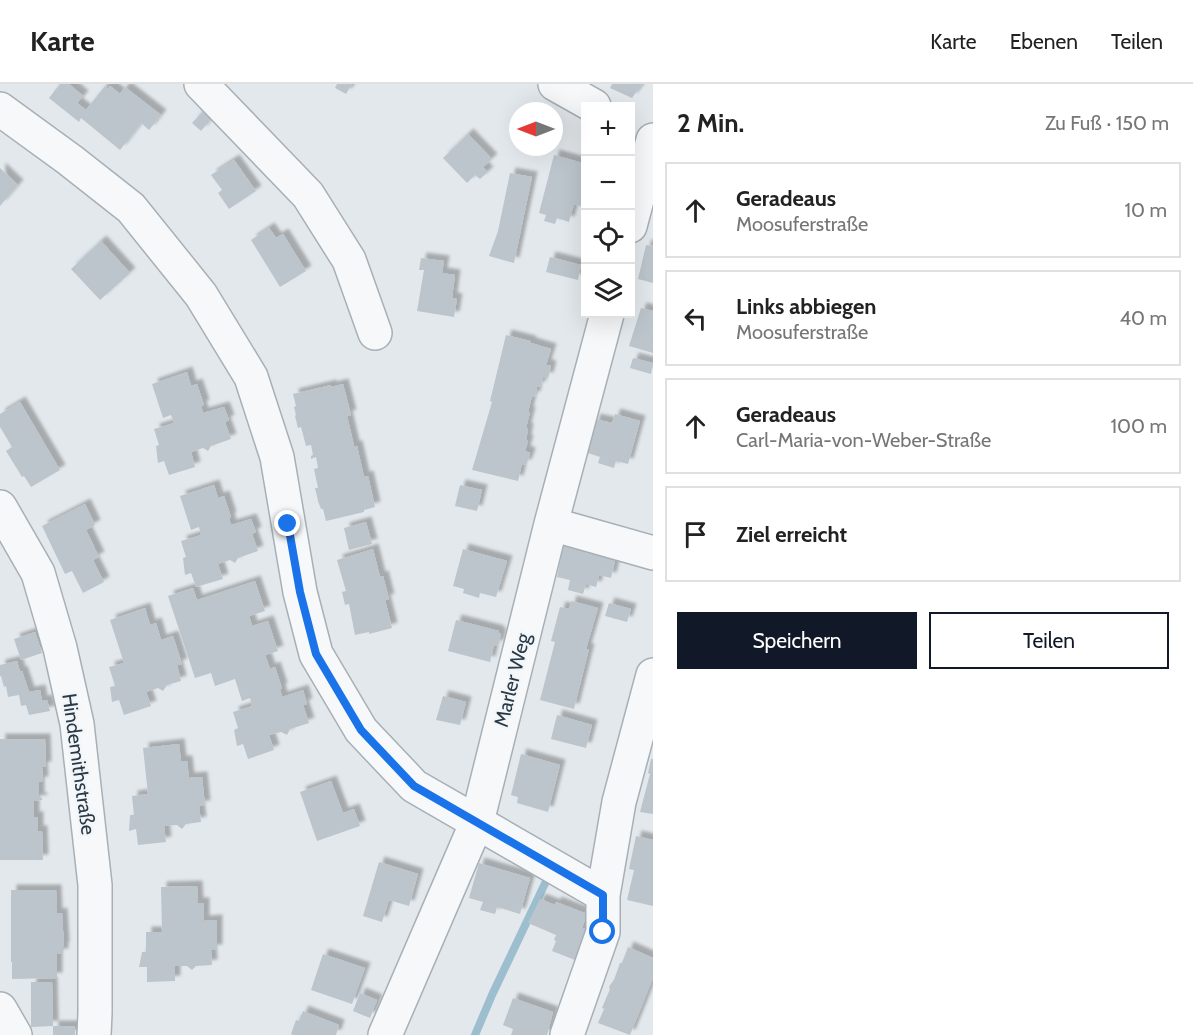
<!DOCTYPE html>
<html lang="de">
<head>
<meta charset="utf-8">
<style>
  body { margin:0; font-family:Cabin,sans-serif; background:#f2f2f2; color:#222 }
  .controls { position:absolute; right:18px; top:18px; display:grid; overflow:hidden; border-radius:0px; box-shadow:0 6px 24px #0002 }
  .controls button { width:54px; height:54px; display:grid; place-items:center; padding:0; border:0; border-bottom:2px solid #e0e0e0; background:#fff; color:#222; font:30px sans-serif }
  .compass { position:absolute; left:509px; top:18px; width:54px; height:54px; border-radius:50%; background:#fff; box-shadow:0 6px 24px #0002; rotate:270deg }
  .stop { position:absolute; width:18px; height:18px; margin:-14px; border:4px solid #1a73e8; border-radius:50%; background:#fff }
  .stop.end { background:#1a73e8; border-color:#fff; box-shadow:0 2px 6px #0008 }
  .list { margin:0; padding:0; list-style:none }
  h2 { display:flex; justify-content:space-between; align-items:center; height:78px; margin:0; padding:0 24px; font-size:26px }
  h2 small { font-size:20px; font-weight:400; color:#767676 }
  .list li { display:grid; grid-template-columns:39px 1fr auto; gap:18px; align-items:center; box-sizing:border-box; height:96px; margin:0 12px 12px; padding:0 12px; border:2px solid #e0e0e0; border-radius:0px }
  .list b { display:block; font-size:22px; white-space:nowrap }
  .list p { margin:0; font-size:20px; white-space:nowrap; color:#767676 }
  .list em { font-size:20px; font-style:normal; color:#767676 }
  .actions { display:flex; gap:12px; padding:18px 24px }
  .actions a { flex:1; padding:14px 0; border:2px solid #111827; border-radius:0px; text-align:center; font-size:21px; color:#111827 }
  .actions .main { background:#111827; color:#fff }
  .icon { flex:none; width:33px; height:33px; fill:none; stroke:currentColor; stroke-width:2; stroke-linecap:round; stroke-linejoin:round }
  .map { position:relative; flex:none; width:653px; height:951px; overflow:hidden }
  header { display:flex; align-items:center; gap:36px; box-sizing:border-box; height:84px; padding:0 30px; background:#fff; border-bottom:2px solid #e0e0e0 }
  header strong { font-size:28px }
  nav { display:flex; gap:33px; margin-inline-start:auto; font-size:21px }
  main { display:flex }
  aside { flex:1; background:#fff }
  .map>svg:first-child { display:block }
  .lines { fill:none; stroke-linecap:round; stroke-linejoin:round }
  .stream { stroke:#9cbece; stroke-width:8 }
  .building { fill:#bcc5cc; filter:url(#shadow) }
  .minor-casing { stroke:#a7b0b7; stroke-width:36 }
  .minor { stroke:#f6f8fa; stroke-width:33 }
  .route { stroke:#1a73e8; stroke-width:8 }
  .labels { text-anchor:middle; stroke-width:5; stroke-linejoin:round; paint-order:stroke }
  .street-label { font-size:20px; fill:#293945; stroke:#f3f6f9 }
</style>
</head>
<body>
<header>
<strong>Karte</strong>
<nav><a>Karte</a><a>Ebenen</a><a>Teilen</a></nav>
</header>
<main>
<div class="map">
<svg width="653" height="951" viewBox="0 0 653 951">
  <defs>
    <filter id="shadow"><feDropShadow dx="5.5" dy="-5.5" stdDeviation="1.5" flood-color="#0004"/></filter>
  </defs>
  <rect width="100%" height="100%" fill="#e3e8ec"/>
  <g class="lines">
    <path class="stream" d="M475,951l17,-40 57,-120"/>
  </g>
  <path class="building" d="M60,0h9l14,12 -6,7 9,7 19,-24 3,3 2,-3 10,8 5,-7 36,28 -12,15 -8,-7 -21,27 -39,-32 -2,4 -30,-24z
    M337,0h15l-6,10 -11,-6z
    M612,0h30l-10,14 -22,-10z
    M206,24l8,8 -13,15 -9,-8z
    M468,50l24,25 -9,8 5,5 -8,7 -5,-4 -8,8 -24,-25z
    M554,71l32,9v44l-12,-4 -5,18 -12,-4 -2,6 -11,-3 2,-6 -7,-2z
    M234,76l22,31 -27,18 -11,-16 4,-3 -11,-15z
    M0,84l18,17 -18,21z
    M510,89l22,4 -18,86 -25,-7 9,-25z
    M269,144l7,10 7,-4 23,37 -26,16 -29,-47z
    M101,157l29,32 -30,27 -29,-31z
    M646,161l7,1v37l-15,-4z
    M550,173l31,8 -3,15 -32,-8z
    M421,174l23,3 -2,12 13,2 -3,23 5,1 -3,18 -37,-6 7,-41h-5z
    M641,224l12,3v42l-24,-7z
    M506,251l24,6 1,2 20,6 -5,16 5,1 -3,12 -5,-1 -3,10 -3,-1 -2,11 -3,-1 -4,16h2l-4,16 2,1 -2,11 2,1 -3,10 5,2v1l-4,11 -4,-1 -4,17 -46,-11 20,-68 -2,-1z
    M633,274l20,5 -2,11 -21,-6z
    M187,288l4,14 6,-2 7,21 -3,1 2,7 21,-6 5,13 -4,2 6,17 -20,7 -3,5 -5,-3 -12,4 4,15 -26,8 -5,-14 -6,2 -2,-17 3,-1 -5,-16 20,-6 -3,-8 -8,3 -11,-34z
    M343,300l8,31 -4,1 7,30h3l7,31 4,-1 7,31 -11,3v2l-38,9 -3,-12h-2l-3,-8 -3,-13h3l-4,-19 4,-1 -2,-11 -5,2v-3l2,-1 -2,-10 -5,1 -5,-19 -3,1 -3,-12 1,-1 -2,-8 2,-1 -3,-12 38,-9v2z
    M20,318l40,68 -29,17 -7,-11 -2,1 -16,-26 6,-4 -12,-20v-13z
    M615,330l25,7 -12,43 -12,-3 -2,7 -16,-5 2,-6 -12,-4 4,-15 -2,-1 5,-18 17,4z
    M214,401l4,13 6,-2 7,21 -2,1 2,7 20,-6 5,13 -4,2 6,17 -20,7 -3,5 -5,-3 -12,4 5,15 -27,8 -5,-14 -6,2 -2,-17 3,-1 -5,-16 20,-6 -2,-8 -8,3 -11,-34z
    M460,401l22,5 -5,21 -22,-5z
    M85,420l10,21 -9,5 13,27 -6,3 11,22 -21,11 -11,-22 -7,3 -23,-48z
    M366,438l6,22 -23,6 -5,-22z
    M564,458l52,15 -5,21 -12,-3 -3,12 -10,-3 -3,10 -15,-4 2,-10 -13,-3z
    M373,465l7,28 3,-1 6,23 -4,1 7,28 -23,6v-2l-14,3 -6,-31 -4,1 -3,-13 4,-1 -9,-31z
    M463,465l44,12 -11,36 -16,-4 -1,5 -16,-5 1,-4 -11,-3z
    M255,497l10,30 -16,5 3,10 16,-5 10,30 -13,4 5,14 5,-2 7,21 -2,1 2,8 21,-7 4,14 -4,1 6,18 -19,6 -3,6 -6,-3 -12,3 5,15 -26,9 -5,-15 -6,2 -3,-16 4,-2 -5,-16 19,-6 -2,-8 -8,3 -7,-22 -20,7 -4,-13 -16,5 -27,-82 25,-8 4,12z
    M571,517l27,7 -12,41h3l-15,60 -34,-9 15,-58 -4,-1 9,-34 9,2z
    M609,519l22,6 -4,13 -22,-6z
    M145,524l5,17 6,-2 5,17 12,-4 9,28 -5,1 4,16 -14,4 -4,6 -5,-3 -12,4 5,14 -27,9 -5,-15 -7,2 -2,-15 5,-1 -6,-19 15,-4 -14,-43z
    M456,536l43,11 -1,2 3,1 -3,12 -4,-1 -4,17 -42,-11z
    M35,548l7,21 -21,7 -7,-21z
    M17,577l3,11 2,-1 7,21 11,-2 2,11 5,-1 3,11 -21,4 -3,-10 -5,1 -2,-11 -11,2 -2,-11 -2,1 -3,-11h-1v-11z
    M443,612l23,6 -6,23 -24,-5z
    M557,631l35,10 -6,23 -35,-9z
    M0,655h45l1,28h-4l1,15h-4v16h3v2l-8,1v16h4v14h4l1,29h-43z
    M179,660l2,17h6l2,17 13,-1 3,29h-6l2,16 -15,2 -4,5 -5,-4 -13,1 2,16 -28,3 -2,-16 -7,2 1,-16h4l-2,-19 16,-2 -5,-46z
    M521,670l39,11 -12,47 -31,-9 1,-6 -7,-2z
    M651,675h2v55l-13,-2 10,-38 -2,-1z
    M331,697l12,32 11,-4 6,17 -43,15 -17,-49z
    M636,752l17,4v66l-26,-6 7,-30 -5,-1z
    M379,778l39,12 -9,32 -20,-6 -7,22 -19,-6z
    M479,779l51,15 -10,36 -23,-7 -2,7 -15,-4 3,-8 -14,-4z
    M197,802l1,17h6v18l13,-1v30h-6l1,15 -16,1 -4,4 -5,-4h-12v15l-28,1v-15h-8l3,-15h4v-20h16l-1,-45z
    M11,806h45l1,24 5,-1 2,34h-1v7h-6v24l-45,1v-17h-1z
    M540,815l15,6 1,-3 31,12 -5,14 5,2 -12,30 -23,-9 4,-10 -2,-1 2,-5 -28,-12z
    M628,863l25,11v20l-23,57 -32,-12 6,-14 -2,-1 8,-19 -1,-1 1,-3 4,-5 6,-17h2z
    M323,870l42,14 -13,36 -41,-14z
    M31,898h21l1,44 -22,1z
    M360,909l17,7 -7,18 -17,-7z
    M513,914l40,14 -6,23h-36l2,-6 -10,-4z
    M303,927l36,14 -3,10h-43l-2,-1 5,-14 3,1z
    M53,942h22v9h-22z"/>
  <g class="lines">
    <defs>
      <path id="minor" d="M201,0l107,111 41,65 26,73
        M555,0l39,22
        M0,25l70,51 61,48 70,87 50,82 26,80 23,135 16,62 45,76 53,56 189,109
        M630,142l23,-86
        M0,423l38,66 22,75 17,76 18,161v128l-1,22
        M551,440l102,29
        M0,925l15,26
        M385,951l92,-213 74,-298 56,-210
        M567,951l36,-103v-37l16,-93 34,-127"/>
    </defs>
    <use href="#minor" class="minor-casing"/>
    <use href="#minor" class="minor"/>
  </g>
  <g class="lines">
    <path class="route" d="M288,440l12,68 16,62 45,76 53,56 189,109v37"/>
  </g>
  <g class="labels">
    <g class="street-label">
      <text transform="translate(512 596) rotate(-76)" y="7">Marler Weg</text>
      <text transform="translate(79 680) rotate(82)" y="7">Hindemithstraße</text>
    </g>
  </g>
</svg>
<div class="controls">
<button>+</button>
<button>−</button>
<button><svg class="icon" aria-label="locate" viewBox="0 0 24 24"><circle cx="12" cy="12" r="6"/><path d="M12 2v4M12 18v4M2 12h4M18 12h4"/></svg></button>
<button><svg class="icon" aria-label="layers" viewBox="0 0 24 24"><path d="M12 4l9 5-9 5-9-5zM3 14l9 5 9-5"/></svg></button>
</div>
<svg class="compass" viewBox="-18 -18 36 36"><path d="M0-13l5 13h-10z" fill="#e53935"/><path d="M0 13l5-13h-10z" fill="#767676"/></svg>
<div class="stop" style="left:603px;top:848px"></div>
<div class="stop end" style="left:288px;top:440px"></div>
</div>
<aside>
<h2>2 Min.<small>Zu Fuß · 150 m</small></h2>
<ul class="list">
<li><svg class="icon" aria-label="ahead" viewBox="0 0 24 24"><path d="M12 20V5M6 11l6-6 6 6"/></svg><div><b>Geradeaus</b><p>Moosuferstraße</p></div><em>10 m</em></li>
<li><svg class="icon" aria-label="left" viewBox="0 0 24 24"><path d="M17 20v-9H6M10 6l-5 5 5 5"/></svg><div><b>Links abbiegen</b><p>Moosuferstraße</p></div><em>40 m</em></li>
<li><svg class="icon" aria-label="ahead" viewBox="0 0 24 24"><path d="M12 20V5M6 11l6-6 6 6"/></svg><div><b>Geradeaus</b><p>Carl-Maria-von-Weber-Straße</p></div><em>100 m</em></li>
<li><svg class="icon" aria-label="arrive" viewBox="0 0 24 24"><path d="M6 21V4h12l-3 4 3 4H6"/></svg><div><b>Ziel erreicht</b></div></li>
</ul>
<div class="actions"><a class="main">Speichern</a><a>Teilen</a></div>
</aside>
</main>
</body>
</html>
